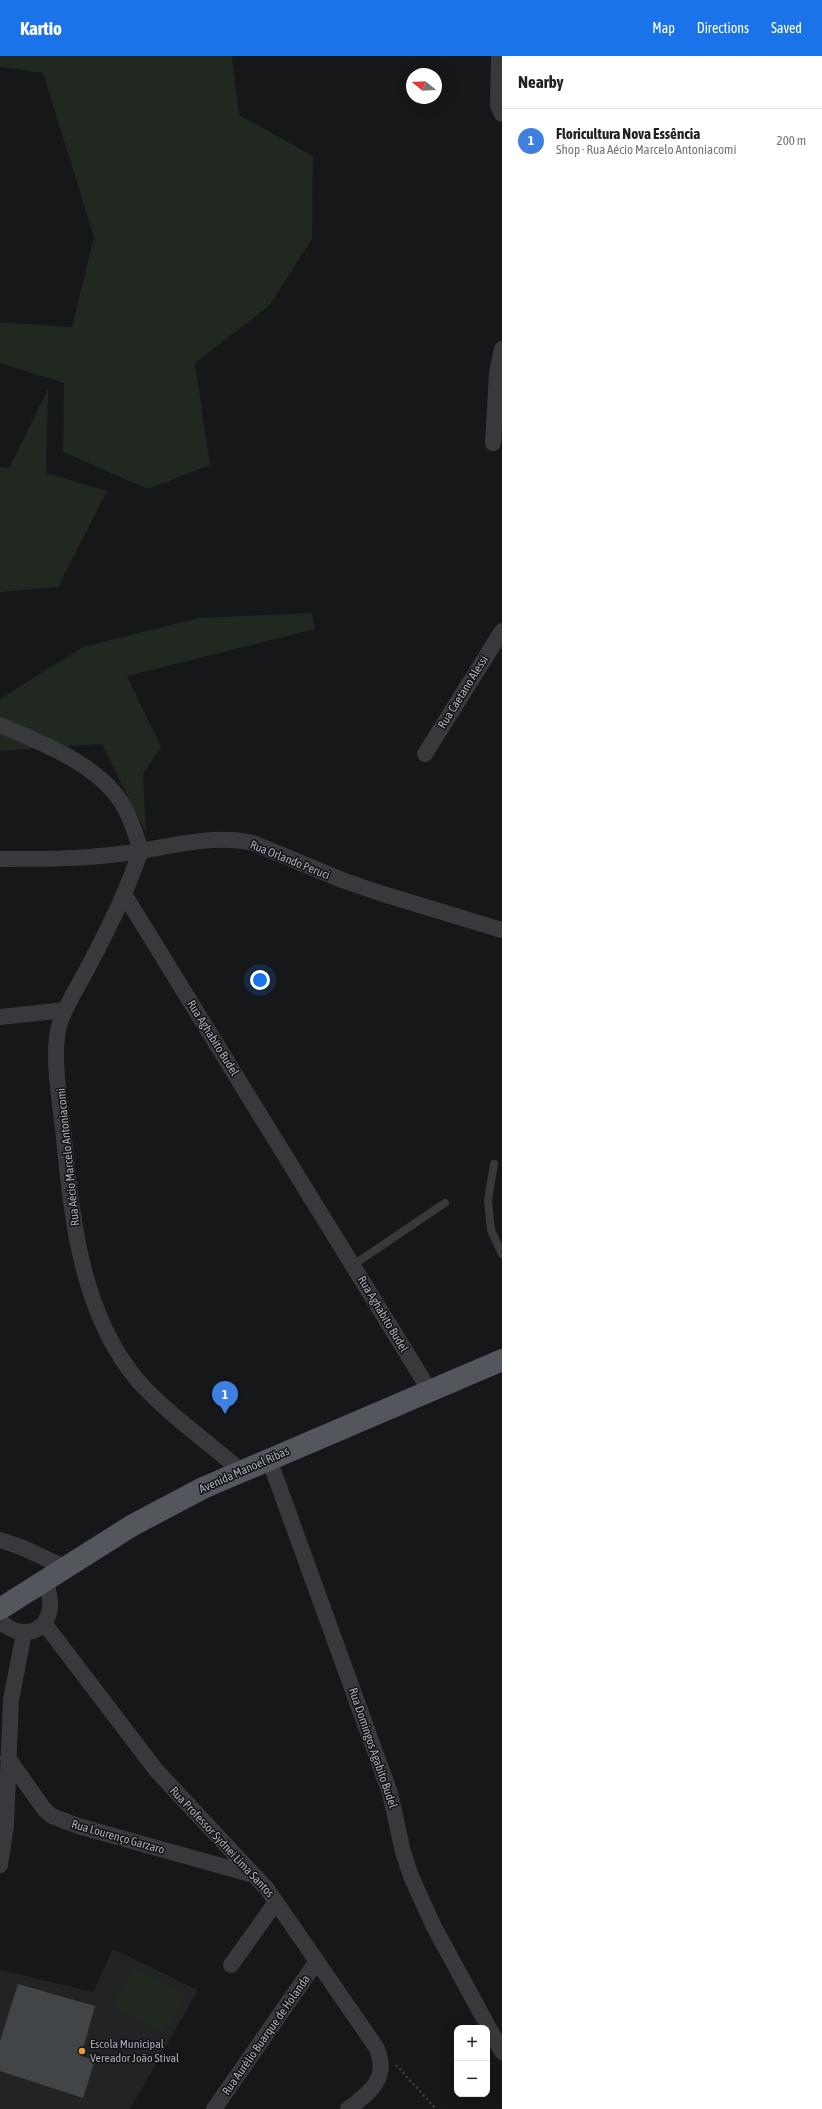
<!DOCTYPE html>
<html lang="en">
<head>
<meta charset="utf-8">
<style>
  body { margin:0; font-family:"Asap Condensed",sans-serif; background:#f2f2f2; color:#202124 }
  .controls { position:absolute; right:12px; bottom:12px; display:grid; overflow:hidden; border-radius:8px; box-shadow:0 4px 16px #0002 }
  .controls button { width:36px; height:36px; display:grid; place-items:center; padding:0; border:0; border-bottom:1px solid #e0e0e0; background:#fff; color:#202124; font:20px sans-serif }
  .compass { position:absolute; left:406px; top:12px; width:36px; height:36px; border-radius:50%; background:#fff; box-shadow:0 4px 16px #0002; rotate:288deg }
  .you { position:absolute; left:260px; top:924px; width:14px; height:14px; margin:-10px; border:3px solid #fff; border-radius:50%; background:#1a73e8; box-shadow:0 0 0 6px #1a73e833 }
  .badge { display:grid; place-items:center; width:26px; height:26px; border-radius:50%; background:#1a73e8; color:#fff; font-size:13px; font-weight:700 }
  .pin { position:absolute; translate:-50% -33px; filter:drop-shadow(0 1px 2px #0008) }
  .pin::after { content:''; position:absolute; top:21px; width:14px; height:12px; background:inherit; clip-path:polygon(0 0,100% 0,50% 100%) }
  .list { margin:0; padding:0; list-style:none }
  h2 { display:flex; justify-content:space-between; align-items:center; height:52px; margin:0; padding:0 16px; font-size:17px }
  h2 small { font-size:13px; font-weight:400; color:#757577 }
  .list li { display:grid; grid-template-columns:26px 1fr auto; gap:12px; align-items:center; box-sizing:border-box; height:64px; padding:0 16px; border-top:1px solid #e0e0e0 }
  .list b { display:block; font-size:15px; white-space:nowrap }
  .list p { margin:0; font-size:13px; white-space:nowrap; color:#757577 }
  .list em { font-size:13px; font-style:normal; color:#757577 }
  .map { position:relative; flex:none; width:502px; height:2053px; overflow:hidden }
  header { display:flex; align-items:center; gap:24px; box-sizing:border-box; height:56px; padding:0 20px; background:#1a73e8; color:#fff }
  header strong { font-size:19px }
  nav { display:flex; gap:22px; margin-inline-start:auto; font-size:14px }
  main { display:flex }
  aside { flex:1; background:#fff }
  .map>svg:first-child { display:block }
  .built { fill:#222325 }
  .green { fill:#202820 }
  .building { fill:#424548 }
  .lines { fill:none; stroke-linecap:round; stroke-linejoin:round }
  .path { stroke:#3d4044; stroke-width:2.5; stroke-dasharray:2 3; stroke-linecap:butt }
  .lane { stroke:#37393d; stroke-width:8 }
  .street { stroke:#37393d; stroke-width:16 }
  .primary { stroke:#53565c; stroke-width:22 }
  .poi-dot { fill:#f39b34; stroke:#111213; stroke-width:1.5 }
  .labels { text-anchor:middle; stroke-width:3; stroke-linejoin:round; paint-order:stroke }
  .street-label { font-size:12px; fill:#a8afb8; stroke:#111213 }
  .poi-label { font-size:12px; fill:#a8afb8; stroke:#111213; text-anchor:start }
</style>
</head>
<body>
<header>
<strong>Kartio</strong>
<nav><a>Map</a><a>Directions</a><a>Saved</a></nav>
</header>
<main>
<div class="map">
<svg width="502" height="2053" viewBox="0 0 502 2053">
  <rect width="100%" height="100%" fill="#161718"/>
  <path class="built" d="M113,1893l85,41 -68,119h-130v-139l93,22z"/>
  <path class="green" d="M0,0h232l7,59 74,41 -1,83 -43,67 -74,57 15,102 -62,24 -85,-37 1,-69 -64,-20v-41l72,5 22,-90 -51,-164 -43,-6z
    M48,333l-2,84 61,18 -49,96 -58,5v-125l9,1z
    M312,557l3,16 -188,47 34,71 -18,27 3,59 -44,-89 -102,7v-52l83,-52 116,-29z
    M134,1911l53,28 -24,38 -51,-26z"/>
  <path class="building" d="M18,1928l77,22 -14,50 14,4 -12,38 -83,-27v-30z"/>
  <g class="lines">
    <path class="path" d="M396,2009l40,44"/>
    <path class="lane" d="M494,1108l-6,36 3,30 11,24
      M353,1209l92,-62"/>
    <path class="street" d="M499,0l-1,49 4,9
      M493,387l4,-70 5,-24
      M0,669c42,18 96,38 122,78 9,15 14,32 19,48l-17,43 306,497
      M425,698l77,-123
      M0,803c40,0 80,0 119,-5 45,-5 89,-21 134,-11l89,37 38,13 122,37
      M124,838c-12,27 -25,53 -39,79 -9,17 -21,35 -26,53 -8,30 2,80 5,112 8,83 18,178 75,244 29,32 69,60 102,89
      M0,961l65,-7
      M269,1403l121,334 13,59 8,24 22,49 69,127
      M0,1484l21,7 43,20
      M0,1565c14,14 39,17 48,-5 5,-12 1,-25 -4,-36
      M44,1567l112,147 111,119 109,158c14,30 -5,45 -28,62
      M8,1702l36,51 8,7 26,10 176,49
      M0,1809l6,-40 5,-125 13,-67
      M231,1909l45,-63
      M214,2053l103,-148"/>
    <path class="primary" d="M0,1553l133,-84 70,-37 299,-128"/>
  </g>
  <circle class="poi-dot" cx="82" cy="1995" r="4"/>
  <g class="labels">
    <g class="street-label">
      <text transform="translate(463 636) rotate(-58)" y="4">Rua Caetano Alessi</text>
      <text transform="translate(290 804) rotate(22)" y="4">Rua Orlando Peruci</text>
      <text transform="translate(213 982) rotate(58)" y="4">Rua Aghabito Budel</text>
      <text transform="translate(68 1101) rotate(-96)" y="4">Rua Aécio Marcelo Antoniacomi</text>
      <text transform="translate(383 1258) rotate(59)" y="4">Rua Aghabito Budel</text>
      <text transform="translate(244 1414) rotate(-24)" y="4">Avenida Manoel Ribas</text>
      <text transform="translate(373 1692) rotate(71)" y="4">Rua Domingos Agabito Budel</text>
      <text transform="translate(118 1781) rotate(16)" y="4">Rua Lourenço Garzaro</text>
      <text transform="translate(222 1786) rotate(47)" y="4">Rua Professor Sydnei Lima Santos</text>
      <text transform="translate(266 1979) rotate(-55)" y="4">Rua Aurélio Buarque de Holanda</text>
    </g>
    <g class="poi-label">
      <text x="90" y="1992">Escola Municipal<tspan x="90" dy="14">Vereador João Stival</tspan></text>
    </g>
  </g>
</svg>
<div class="controls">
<button>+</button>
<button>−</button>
</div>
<svg class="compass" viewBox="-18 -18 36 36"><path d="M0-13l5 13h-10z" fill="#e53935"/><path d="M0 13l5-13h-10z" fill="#757577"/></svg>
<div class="you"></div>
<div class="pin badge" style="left:225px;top:1358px;background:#3f7fe0">1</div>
</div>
<aside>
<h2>Nearby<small></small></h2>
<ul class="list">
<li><span class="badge" style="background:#3f7fe0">1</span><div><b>Floricultura Nova Essência</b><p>Shop · Rua Aécio Marcelo Antoniacomi</p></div><em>200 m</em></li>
</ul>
</aside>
</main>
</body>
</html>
